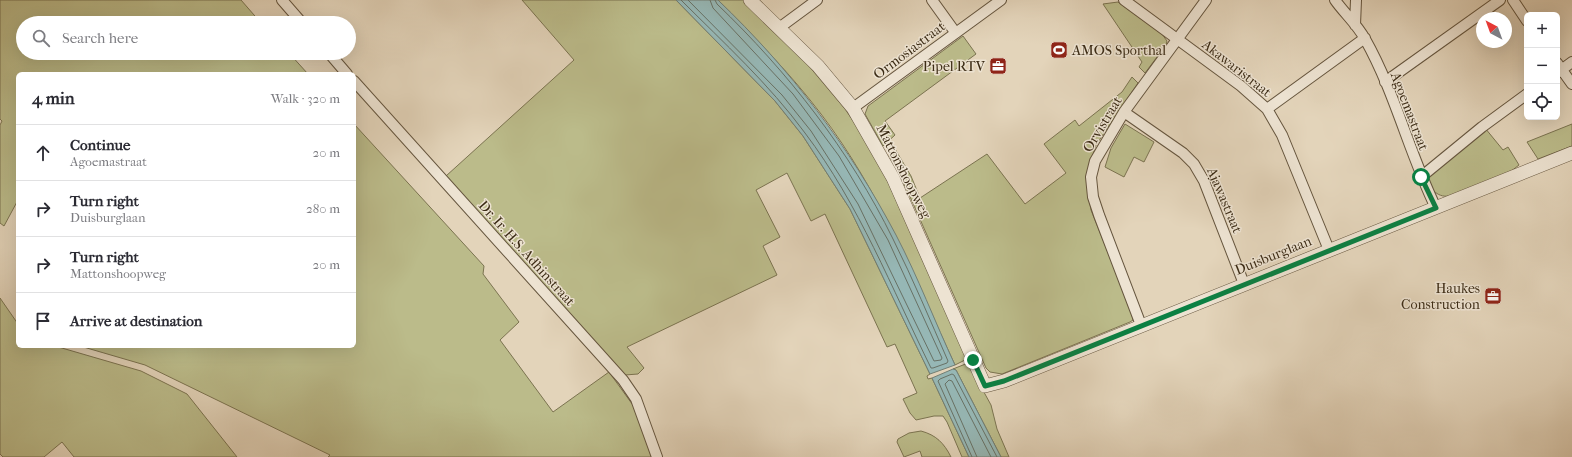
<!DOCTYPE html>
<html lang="en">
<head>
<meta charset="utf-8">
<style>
  body { margin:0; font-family:"IM FELL French Canon",serif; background:#f7f7f7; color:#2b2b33 }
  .controls { position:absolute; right:12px; top:12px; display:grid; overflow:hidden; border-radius:6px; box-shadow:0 4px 16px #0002 }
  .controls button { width:36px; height:36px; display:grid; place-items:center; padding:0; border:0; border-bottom:1px solid #e1e1e2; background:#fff; color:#2b2b33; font:20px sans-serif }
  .compass { position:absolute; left:1476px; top:12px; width:36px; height:36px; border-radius:50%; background:#fff; box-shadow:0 4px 16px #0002; rotate:319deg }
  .stop { position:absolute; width:12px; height:12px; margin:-9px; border:3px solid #0b8043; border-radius:50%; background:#fff }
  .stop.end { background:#0b8043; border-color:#fff; box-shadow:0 1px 4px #0008 }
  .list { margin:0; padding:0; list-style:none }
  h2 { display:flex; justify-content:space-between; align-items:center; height:52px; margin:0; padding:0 16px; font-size:17px }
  h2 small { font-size:13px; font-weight:400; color:#7c7c81 }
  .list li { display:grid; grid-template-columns:26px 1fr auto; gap:12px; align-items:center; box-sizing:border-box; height:56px; padding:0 16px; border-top:1px solid #e1e1e2 }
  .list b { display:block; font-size:15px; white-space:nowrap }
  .list p { margin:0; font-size:13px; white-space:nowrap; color:#7c7c81 }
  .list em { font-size:13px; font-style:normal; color:#7c7c81 }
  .icon { flex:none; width:22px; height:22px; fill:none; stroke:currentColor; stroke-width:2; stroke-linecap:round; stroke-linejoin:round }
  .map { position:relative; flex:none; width:1572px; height:457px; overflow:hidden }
  .search { position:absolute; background:#fff; box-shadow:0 4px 16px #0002; left:16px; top:16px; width:340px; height:44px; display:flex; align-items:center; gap:10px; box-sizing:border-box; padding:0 14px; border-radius:22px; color:#7c7c81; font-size:15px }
  .panel { position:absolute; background:#fff; box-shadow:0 4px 16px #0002; left:16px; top:72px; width:340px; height:276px; border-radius:6px }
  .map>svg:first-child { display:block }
  .green { fill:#bbbb8a; stroke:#7b7350 }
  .water { fill:#96b7b5; stroke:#727f75 }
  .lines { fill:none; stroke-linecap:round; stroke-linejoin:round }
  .shore { stroke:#687165; stroke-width:1 }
  .minor-casing { stroke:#65553e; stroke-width:12 }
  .tertiary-casing { stroke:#65553e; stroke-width:14 }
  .minor { stroke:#ede3d2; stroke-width:10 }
  .tertiary { stroke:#ede3d2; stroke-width:13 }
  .route { stroke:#0b8043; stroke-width:5 }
  .labels { text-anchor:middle; stroke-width:3; stroke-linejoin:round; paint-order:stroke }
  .street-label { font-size:14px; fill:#3b2b15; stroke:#ede3d2 }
  .poi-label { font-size:14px; fill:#3b2b15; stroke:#ede3d2; text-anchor:end }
</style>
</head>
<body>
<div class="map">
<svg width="1572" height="457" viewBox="0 0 1572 457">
  <rect width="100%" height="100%" fill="#e3d4ba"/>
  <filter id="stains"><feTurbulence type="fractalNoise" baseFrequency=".005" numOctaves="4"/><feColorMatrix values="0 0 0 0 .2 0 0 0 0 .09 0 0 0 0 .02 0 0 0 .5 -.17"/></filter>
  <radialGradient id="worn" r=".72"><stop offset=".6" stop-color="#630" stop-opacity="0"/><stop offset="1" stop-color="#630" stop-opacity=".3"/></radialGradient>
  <path class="green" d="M0,0h241l20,23h-238v30h266l19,21h-290v126l-14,26 -4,-3v-98l2,-4 -2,-2z
    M522,0h154l99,101 28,35 47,73 80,165 -3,2 1,3 4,-1 37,79h-7l-15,-35 -4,-6h-9l-18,4 -6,-7 -7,-14 14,-6 -22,-49 -8,3 -62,-133 -14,7 -24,-48 -31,17 24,47 -17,9 14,29 -150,72 17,21 -6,6 -13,1 -179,-199 128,-116z
    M718,0h25l60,59 42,50 13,19 25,43 84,188 -12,6c-40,-86 -76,-175 -134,-251 -31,-41 -67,-77 -103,-114z
    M1118,2l44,32 5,7 -1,4 -21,28 -6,-6 3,-5 -39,-58z
    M963,36l13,18 -91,67 10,14 -12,11 -18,-32 3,-8z
    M1132,77l6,6 -42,62 -10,32 5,33 40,100 2,10 -3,2 -128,52 -12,-2 -4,-4 -79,-178 -18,-35 6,-6 16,27 9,22 67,-44 38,50 41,-31 -22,-29 31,-24 4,6 43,-34z
    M354,124l130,142 -1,8 36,48 -19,18 53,72 56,-40 26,36 17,49h-324l2,-2 -185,-90 -65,-19h274z
    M1125,124l29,18 -10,20 -10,-5 -10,20 -19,-10 6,-19z
    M1572,124v22l-34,13 -11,-17z
    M1485,128l18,22 5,-3 11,18 -9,7 -61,24c-12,2 -22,-9 -20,-20z
    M0,298l18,26v22h37l86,25 46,23 50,63h-163l-12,-15 -18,15h-41l-3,-3z
    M968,363l23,42 6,24 12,28h-8l-45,-87 -3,-1z
    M921,431c15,4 23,12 30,26h-29l-2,-6 -16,6 -7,-15 1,-3 11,-6z"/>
  <path class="water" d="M676,0h42c73,70 131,146 178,235 22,42 39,87 59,130l-25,9 -80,-165 -47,-73 -28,-35z
    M953,369l3,1 45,87h-32l-37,-79z"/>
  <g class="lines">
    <path class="shore" d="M681,0c43,43 88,84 124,133 54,71 87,156 126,235h2l14,-5 1,-2c-18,-41 -35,-82 -55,-122 -43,-88 -105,-167 -176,-235l-2,-4
      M688,0l94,95 29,36 47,73 76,157 7,-1 1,-2 -54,-118 -49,-84 -46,-62 -80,-86 -3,-8
      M972,457l-34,-76 2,-2 12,-5 2,1 43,82
      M977,457l-32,-73 4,-4 3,1 39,76"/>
    <defs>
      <path id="minor" d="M282,0l20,23
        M932,0l23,32
        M1124,0l117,86 26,23 15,26 47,115
        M1335,0c9,13 22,24 30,39 30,53 44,114 71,169
        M1513,0l14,21
        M1355,25l1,-25
        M779,28l38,-28
        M329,53l18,21
        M1557,63l15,21
        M1557,73l15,-11
        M354,81l269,299 13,19 21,58
        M1385,82l115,-82
        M853,108l148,-108
        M1267,109l98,-71
        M1124,112l59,41 11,11 10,17 40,103
        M1421,177l61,-50 45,-33
        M1141,325l-42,-110 -6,-18 -2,-20 4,-16 29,-49 82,-112"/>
      <path id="tertiary" d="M750,0l68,66 35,42 40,70 92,208 19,-5 568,-228"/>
    </defs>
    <use href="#minor" class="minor-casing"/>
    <use href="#tertiary" class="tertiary-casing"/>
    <use href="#minor" class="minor"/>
    <use href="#tertiary" class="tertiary"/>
  </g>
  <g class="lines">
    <path class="route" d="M973,360l12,26 19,-5 432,-173 -15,-31"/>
  </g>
  <defs>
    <symbol id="stadium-square" viewBox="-11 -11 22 22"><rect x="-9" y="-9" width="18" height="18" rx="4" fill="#8f2418" stroke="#ede3d2"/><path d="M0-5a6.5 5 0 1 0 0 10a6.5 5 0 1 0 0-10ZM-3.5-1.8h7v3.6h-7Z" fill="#fff"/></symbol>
    <symbol id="office-square" viewBox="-11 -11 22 22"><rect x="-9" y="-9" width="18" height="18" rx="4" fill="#8f2418" stroke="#ede3d2"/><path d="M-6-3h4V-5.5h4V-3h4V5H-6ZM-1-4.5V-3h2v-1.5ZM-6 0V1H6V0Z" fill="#fff"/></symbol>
  </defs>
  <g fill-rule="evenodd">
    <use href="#stadium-square" x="1049" y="40" width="20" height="20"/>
    <use href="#office-square" x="988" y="56" width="20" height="20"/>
    <use href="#office-square" x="1483" y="286" width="20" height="20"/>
  </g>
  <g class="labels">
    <g class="street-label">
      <text transform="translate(909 50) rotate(-37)" y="5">Ormosiastraat</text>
      <text transform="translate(1237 68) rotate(38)" y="5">Akawaristraat</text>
      <text transform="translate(1410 111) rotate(69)" y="5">Agoemastraat</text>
      <text transform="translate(1102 124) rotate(-59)" y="5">Orvistraat</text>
      <text transform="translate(904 171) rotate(63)" y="5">Mattonshoopweg</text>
      <text transform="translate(1225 200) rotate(67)" y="5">Ajawastraat</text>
      <text transform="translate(527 253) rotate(48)" y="5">Dr. Ir. H.S. Adhinstraat</text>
      <text transform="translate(1273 255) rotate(-22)" y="5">Duisburglaan</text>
    </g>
    <g class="poi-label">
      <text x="1072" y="55" text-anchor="start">AMOS Sporthal</text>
      <text x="985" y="71">Pipel RTV</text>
      <text x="1480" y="293">Haukes<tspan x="1480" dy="16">Construction</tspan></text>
    </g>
  </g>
  <rect width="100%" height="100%" filter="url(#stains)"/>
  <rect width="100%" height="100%" fill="url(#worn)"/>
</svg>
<div class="controls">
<button>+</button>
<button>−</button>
<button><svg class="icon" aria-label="locate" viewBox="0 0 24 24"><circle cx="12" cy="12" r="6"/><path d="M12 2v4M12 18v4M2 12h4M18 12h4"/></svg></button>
</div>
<svg class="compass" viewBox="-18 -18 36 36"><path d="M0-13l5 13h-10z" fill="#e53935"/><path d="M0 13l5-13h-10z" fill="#7c7c81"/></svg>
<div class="stop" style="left:1421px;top:177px"></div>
<div class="stop end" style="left:973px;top:360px"></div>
<div class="search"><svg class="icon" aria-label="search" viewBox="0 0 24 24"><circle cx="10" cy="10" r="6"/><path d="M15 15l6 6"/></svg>Search here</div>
<section class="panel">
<h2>4 min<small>Walk · 320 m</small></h2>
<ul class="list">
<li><svg class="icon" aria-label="ahead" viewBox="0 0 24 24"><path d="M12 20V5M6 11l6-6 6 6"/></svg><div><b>Continue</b><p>Agoemastraat</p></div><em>20 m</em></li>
<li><svg class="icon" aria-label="right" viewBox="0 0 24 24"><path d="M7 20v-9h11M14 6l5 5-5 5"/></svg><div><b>Turn right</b><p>Duisburglaan</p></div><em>280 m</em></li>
<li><svg class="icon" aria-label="right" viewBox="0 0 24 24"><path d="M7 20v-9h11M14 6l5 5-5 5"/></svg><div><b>Turn right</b><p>Mattonshoopweg</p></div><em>20 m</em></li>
<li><svg class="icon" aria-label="arrive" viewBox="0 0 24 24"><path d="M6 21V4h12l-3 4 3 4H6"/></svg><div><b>Arrive at destination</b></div></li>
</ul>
</section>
</div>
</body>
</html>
